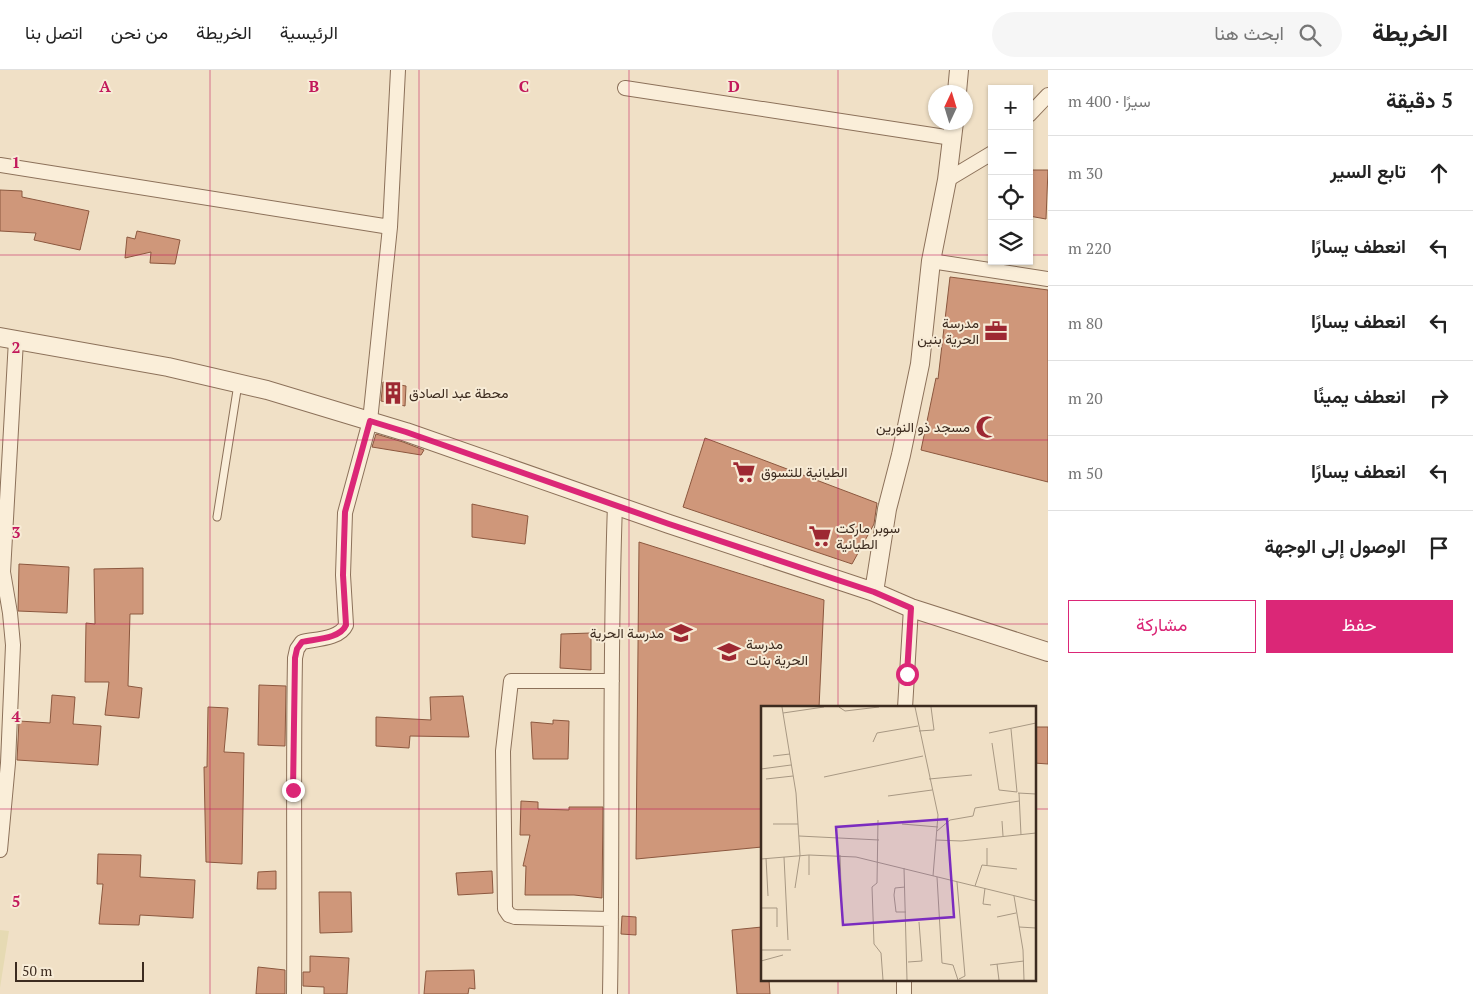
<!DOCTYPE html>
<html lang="ar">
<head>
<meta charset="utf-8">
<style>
  body { margin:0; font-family:"PT Serif",Vazirmatn,serif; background:#f6f6f6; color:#222; direction:rtl }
  .controls { position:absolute; right:15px; top:15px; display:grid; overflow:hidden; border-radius:0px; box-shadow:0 1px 4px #0004 }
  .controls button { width:45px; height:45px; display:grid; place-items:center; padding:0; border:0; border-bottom:1px solid #e0e0e0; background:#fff; color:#222; font:25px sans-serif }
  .compass { position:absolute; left:928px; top:15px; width:45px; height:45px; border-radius:50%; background:#fff; box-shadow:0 1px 4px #0004; rotate:4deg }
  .scale { position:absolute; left:15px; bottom:12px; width:129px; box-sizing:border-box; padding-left:5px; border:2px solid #3c2b1f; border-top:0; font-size:14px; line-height:18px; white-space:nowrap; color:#3c2b1f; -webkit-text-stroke:4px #f7ebd6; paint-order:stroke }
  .stop { position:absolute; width:15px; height:15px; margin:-11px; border:4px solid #db2777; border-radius:50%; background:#fff }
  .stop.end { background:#db2777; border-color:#fff; box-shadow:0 1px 5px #0008 }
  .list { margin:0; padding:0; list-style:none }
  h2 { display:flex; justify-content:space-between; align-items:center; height:65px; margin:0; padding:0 20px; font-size:21px }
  h2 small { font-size:16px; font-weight:400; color:#767676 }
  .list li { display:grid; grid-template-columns:32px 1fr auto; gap:15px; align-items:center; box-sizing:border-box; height:75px; padding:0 20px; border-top:1px solid #e0e0e0 }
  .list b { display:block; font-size:19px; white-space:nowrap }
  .list em { font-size:16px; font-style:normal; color:#767676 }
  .actions { display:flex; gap:10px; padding:15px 20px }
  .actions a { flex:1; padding:11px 0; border:1px solid #db2777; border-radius:0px; text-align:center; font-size:18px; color:#db2777 }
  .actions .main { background:#db2777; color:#fff }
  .icon { flex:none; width:28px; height:28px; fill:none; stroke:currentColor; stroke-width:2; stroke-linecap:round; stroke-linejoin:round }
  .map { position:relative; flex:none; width:1048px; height:924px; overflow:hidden; direction:ltr }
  header { display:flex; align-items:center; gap:30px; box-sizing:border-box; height:70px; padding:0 25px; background:#fff; border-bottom:1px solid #e0e0e0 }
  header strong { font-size:24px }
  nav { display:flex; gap:28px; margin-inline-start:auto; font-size:18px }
  .search { width:350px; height:45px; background:#f6f6f6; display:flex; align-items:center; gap:12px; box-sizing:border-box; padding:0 18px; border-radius:28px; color:#767676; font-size:19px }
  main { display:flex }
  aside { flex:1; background:#fff }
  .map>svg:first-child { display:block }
  .farmland { fill:#e6dab3 }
  .building { fill:#cf977a; stroke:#8c583f }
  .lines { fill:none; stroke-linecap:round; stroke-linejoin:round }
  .service-casing { stroke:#8c715a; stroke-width:9 }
  .minor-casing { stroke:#8c715a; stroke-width:16 }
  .tertiary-casing { stroke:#8c715a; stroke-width:20 }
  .service { stroke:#faeed9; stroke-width:7 }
  .minor { stroke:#faeed9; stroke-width:14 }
  .tertiary { stroke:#faeed9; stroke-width:18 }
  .route { stroke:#db2777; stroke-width:6 }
  .grid { fill:none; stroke:#c2185b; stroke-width:1; stroke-opacity:0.55 }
  .labels { text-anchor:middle; stroke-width:4; stroke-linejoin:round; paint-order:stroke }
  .poi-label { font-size:14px; fill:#3c2b1f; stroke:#f7ebd6; text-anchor:start }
  .inset-road { fill:none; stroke:#a89883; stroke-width:1 }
  .view { fill:#7b2cbf; fill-opacity:0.15; stroke:#7b2cbf; stroke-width:2.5 }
  .inset-edge { fill:none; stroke:#3c2b1f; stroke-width:2.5 }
  .grid-label { font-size:16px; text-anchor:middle; font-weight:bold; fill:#c2185b; stroke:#f7ebd6; stroke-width:4; stroke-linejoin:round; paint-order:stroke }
</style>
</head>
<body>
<header>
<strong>الخريطة</strong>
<div class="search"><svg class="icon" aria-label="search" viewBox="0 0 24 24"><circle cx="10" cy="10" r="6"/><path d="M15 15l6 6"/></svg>ابحث هنا</div>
<nav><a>الرئيسية</a><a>الخريطة</a><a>من نحن</a><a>اتصل بنا</a></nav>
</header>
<main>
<aside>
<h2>5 دقيقة<small>سيرًا · 400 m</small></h2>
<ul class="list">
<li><svg class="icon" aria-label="ahead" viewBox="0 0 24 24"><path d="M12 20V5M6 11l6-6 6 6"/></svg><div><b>تابع السير</b></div><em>30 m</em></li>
<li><svg class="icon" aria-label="left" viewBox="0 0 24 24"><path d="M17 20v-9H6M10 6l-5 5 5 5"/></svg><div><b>انعطف يسارًا</b></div><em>220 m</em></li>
<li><svg class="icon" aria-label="left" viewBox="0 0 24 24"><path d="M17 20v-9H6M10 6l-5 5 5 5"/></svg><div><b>انعطف يسارًا</b></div><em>80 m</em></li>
<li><svg class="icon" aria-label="right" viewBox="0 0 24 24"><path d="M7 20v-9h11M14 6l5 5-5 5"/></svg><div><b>انعطف يمينًا</b></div><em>20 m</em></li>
<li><svg class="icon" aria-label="left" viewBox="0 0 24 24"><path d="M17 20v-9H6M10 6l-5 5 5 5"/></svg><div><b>انعطف يسارًا</b></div><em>50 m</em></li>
<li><svg class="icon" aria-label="arrive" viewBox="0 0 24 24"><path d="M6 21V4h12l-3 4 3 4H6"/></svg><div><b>الوصول إلى الوجهة</b></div></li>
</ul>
<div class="actions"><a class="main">حفظ</a><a>مشاركة</a></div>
</aside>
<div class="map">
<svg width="1048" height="924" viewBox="0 0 1048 924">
  <rect width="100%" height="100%" fill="#f0e0c6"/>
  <path class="farmland" d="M0,860l9,1 -9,57z"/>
  <path class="building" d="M1029,100h19l-2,49 -17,-3z
    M0,120l22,1v6l67,14 -9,39 -46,-10 2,-7 -36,-2z
    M137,161l43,9 -5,24 -25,-1 1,-11 -26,6 2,-21 8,2z
    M950,207l98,13v192l-127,-32 15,-72 2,1z
    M383,312l23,4 -1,20 -24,-5z
    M376,364l27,8 21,8 -3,5 -49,-8z
    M705,368l172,65 -3,21 -22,40 -169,-57z
    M472,434l56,12 -3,28 -53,-7z
    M639,472l185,58 -5,108h-57v139l-126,12z
    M19,494l50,3 -2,46 -49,-2z
    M143,498v46h-13l-2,72 14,2 -3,30 -34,-3 4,-33h-24l1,-59 9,1 -1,-55z
    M591,563v37l-31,-2 1,-34z
    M259,615l27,1 -1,60 -27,-1z
    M52,625l23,2 -2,27 28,2 -3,39 -81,-5 2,-39 31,2z
    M463,626l6,41 -59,-1 -1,12 -33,-2v-29l55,3 -1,-23z
    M208,637l20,1 -4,44 20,1 -2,111 -36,-2 -2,-95h3z
    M553,650l16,1 -1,38h-35l-2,-37 22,2z
    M1034,657h14v37l-14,-1z
    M521,731l17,1v7l31,1v-3h34l-1,91 -28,-3h-49l1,-29h-3l7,-31h-10z
    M98,784l43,1 -1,22 55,3 -2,38 -53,-3 -1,10 -40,-1 4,-40h-6z
    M276,801v18h-19l1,-17z
    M492,801l1,22 -35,2 -2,-22z
    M319,822h32l1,40 -32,1z
    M622,846l14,1v18l-15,-1z
    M762,857v53h7l1,14h-33l-5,-64z
    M310,886l39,2 -2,36h-23v-7l-21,-1v-14h7z
    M258,897l27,3v24h-29z
    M474,900l1,19 -6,-1 -1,6h-44l2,-23z"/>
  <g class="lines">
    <defs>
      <path id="service" d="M217,447l21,-133"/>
      <path id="minor" d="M625,18l327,50
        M1029,45l19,-20
        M0,95l390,62
        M947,110l45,-27
        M931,191l117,18
        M905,638l6,-100
        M0,780l8,-87 5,-118 -3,-32 -7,-41 13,-232
        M611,849l-96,-2 -6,-2 -4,-6 -2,-158 8,-70h101
        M904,910v14
        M294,924c1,-112 -1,-224 1,-336l2,-9 5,-7c13,-3 38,-3 44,-17l-3,-50 2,-62 25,-92 20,-194 8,-157
        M610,924c3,-163 -1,-326 5,-489"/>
      <path id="tertiary" d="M957,22l2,-22
        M0,267l168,30 99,23 139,42 263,92 205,68 37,16 137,44
        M874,522l13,-83 14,-54 19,-91 11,-103 16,-81 7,-58"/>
    </defs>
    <use href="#service" class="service-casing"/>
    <use href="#minor" class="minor-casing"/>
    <use href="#tertiary" class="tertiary-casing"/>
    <use href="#service" class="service"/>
    <use href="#minor" class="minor"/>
    <use href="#tertiary" class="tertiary"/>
  </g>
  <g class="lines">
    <path class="route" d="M293,720l2,-132 2,-9 5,-7c13,-3 38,-3 44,-17l-3,-50 2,-63 25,-91 36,11 263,92 205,68 37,16 -4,66"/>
  </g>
  <path class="grid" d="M210,0v924M419,0v924M629,0v924M838,0v638M0,185h992M1029,185h19M0,370h1048M0,554h1048M0,739h762M1034,739h14M838,910v14"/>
  <defs>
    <symbol id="office-bare" viewBox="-9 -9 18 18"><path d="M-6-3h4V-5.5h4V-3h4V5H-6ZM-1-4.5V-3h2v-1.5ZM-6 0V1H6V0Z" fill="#9d2832" stroke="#f7ebd6" stroke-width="2.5" paint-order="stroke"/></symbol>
    <symbol id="building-bare" viewBox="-9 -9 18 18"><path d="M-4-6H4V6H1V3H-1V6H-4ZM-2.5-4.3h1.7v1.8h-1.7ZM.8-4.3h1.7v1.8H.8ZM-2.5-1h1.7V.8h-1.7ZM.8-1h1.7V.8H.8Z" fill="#9d2832" stroke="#f7ebd6" stroke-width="2.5" paint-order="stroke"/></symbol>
    <symbol id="mosque-bare" viewBox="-9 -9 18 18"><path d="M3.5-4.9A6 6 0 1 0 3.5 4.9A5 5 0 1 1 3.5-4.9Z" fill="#9d2832" stroke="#f7ebd6" stroke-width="2.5" paint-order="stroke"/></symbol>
    <symbol id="supermarket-bare" viewBox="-9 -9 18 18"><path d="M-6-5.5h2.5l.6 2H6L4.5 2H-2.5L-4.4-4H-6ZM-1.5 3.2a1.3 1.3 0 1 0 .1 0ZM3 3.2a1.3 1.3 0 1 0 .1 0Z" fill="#9d2832" stroke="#f7ebd6" stroke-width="2.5" paint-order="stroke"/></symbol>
    <symbol id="school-bare" viewBox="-9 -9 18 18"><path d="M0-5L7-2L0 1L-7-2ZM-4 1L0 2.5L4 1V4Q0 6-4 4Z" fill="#9d2832" stroke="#f7ebd6" stroke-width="2.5" paint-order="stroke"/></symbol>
  </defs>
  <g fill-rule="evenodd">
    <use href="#office-bare" x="980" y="245" width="32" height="32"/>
    <use href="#building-bare" x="377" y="307" width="32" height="32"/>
    <use href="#mosque-bare" x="971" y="341" width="32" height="32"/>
    <use href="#supermarket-bare" x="728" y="386" width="32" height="32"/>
    <use href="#supermarket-bare" x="804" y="450" width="32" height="32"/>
    <use href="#school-bare" x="665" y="547" width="32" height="32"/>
    <use href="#school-bare" x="713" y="566" width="32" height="32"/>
  </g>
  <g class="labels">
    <g class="poi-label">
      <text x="979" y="258" text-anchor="end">مدرسة<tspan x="979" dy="16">الحرية بنين</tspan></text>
      <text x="409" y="328">محطة عبد الصادق</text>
      <text x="970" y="362" text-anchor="end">مسجد ذو النورين</text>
      <text x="761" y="407">الطيانية للتسوق</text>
      <text x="836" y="463">سوبر ماركت<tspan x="836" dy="16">الطيانية</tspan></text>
      <text x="664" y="568" text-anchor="end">مدرسة الحرية</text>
      <text x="746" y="579">مدرسة<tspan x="746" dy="16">الحرية بنات</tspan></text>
    </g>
  </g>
  <g transform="translate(761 636)">
    <rect width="275" height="275" fill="#f0e0c6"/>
    <path class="inset-road" d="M21,1l14,86 4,62M78,1l6,4 34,-4M154,1l23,108 -5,61M22,7l41,-6M158,25l15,-1 -3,-23M228,27l47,-10M112,36l4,-9 41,-7M231,37l7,47 18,2 -6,-63M12,50l17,-2M0,63l30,-4M63,71l99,-21M5,73l27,-3M168,73l43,-4M257,87l18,1M258,87l2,42M127,90l44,-6M117,114l-1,63 -5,4 2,57 7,9 2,27M241,115l1,15M12,118h25M141,118l36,3M176,125l13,-11 23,-4 2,-8 44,-7M38,130l80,4M175,134l25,1 75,-8M226,142v17M79,149l2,61M23,151l4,83M5,152l2,38M0,153l48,-4 47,2 180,44M143,162l3,112M48,169v-20M176,171l5,86 11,2 5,15M196,176l8,94 -6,3M214,180l7,-21 35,4M144,181l-10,1 -1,7 2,17h10M34,182l5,-33M224,182l-2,16 8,1M253,190l9,54 1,30M0,202h16v19M236,211l19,-4M258,221l17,1M0,244h30M0,255l22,-6M147,256l14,-1 -3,-39M236,258l2,16M229,259l34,-4"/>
    <path class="view" d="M186,113l7,98 -111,8 -7,-98z"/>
    <rect width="275" height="275" class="inset-edge"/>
  </g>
  <g class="grid-label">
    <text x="105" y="22">A</text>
    <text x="314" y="22">B</text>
    <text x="524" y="22">C</text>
    <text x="734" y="22">D</text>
    <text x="16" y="98">1</text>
    <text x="16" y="283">2</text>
    <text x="16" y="468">3</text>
    <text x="16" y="652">4</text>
    <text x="16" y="837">5</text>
  </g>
</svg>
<div class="controls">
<button>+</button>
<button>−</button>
<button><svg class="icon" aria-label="locate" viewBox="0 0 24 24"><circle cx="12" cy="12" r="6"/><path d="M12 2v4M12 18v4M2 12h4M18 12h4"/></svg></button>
<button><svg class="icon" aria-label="layers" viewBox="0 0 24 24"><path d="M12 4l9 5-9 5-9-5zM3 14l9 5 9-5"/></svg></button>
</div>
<svg class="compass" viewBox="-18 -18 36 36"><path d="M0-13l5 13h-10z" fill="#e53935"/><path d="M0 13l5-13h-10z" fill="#767676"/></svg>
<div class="scale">50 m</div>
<div class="stop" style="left:907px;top:604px"></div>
<div class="stop end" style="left:293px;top:720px"></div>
</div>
</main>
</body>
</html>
